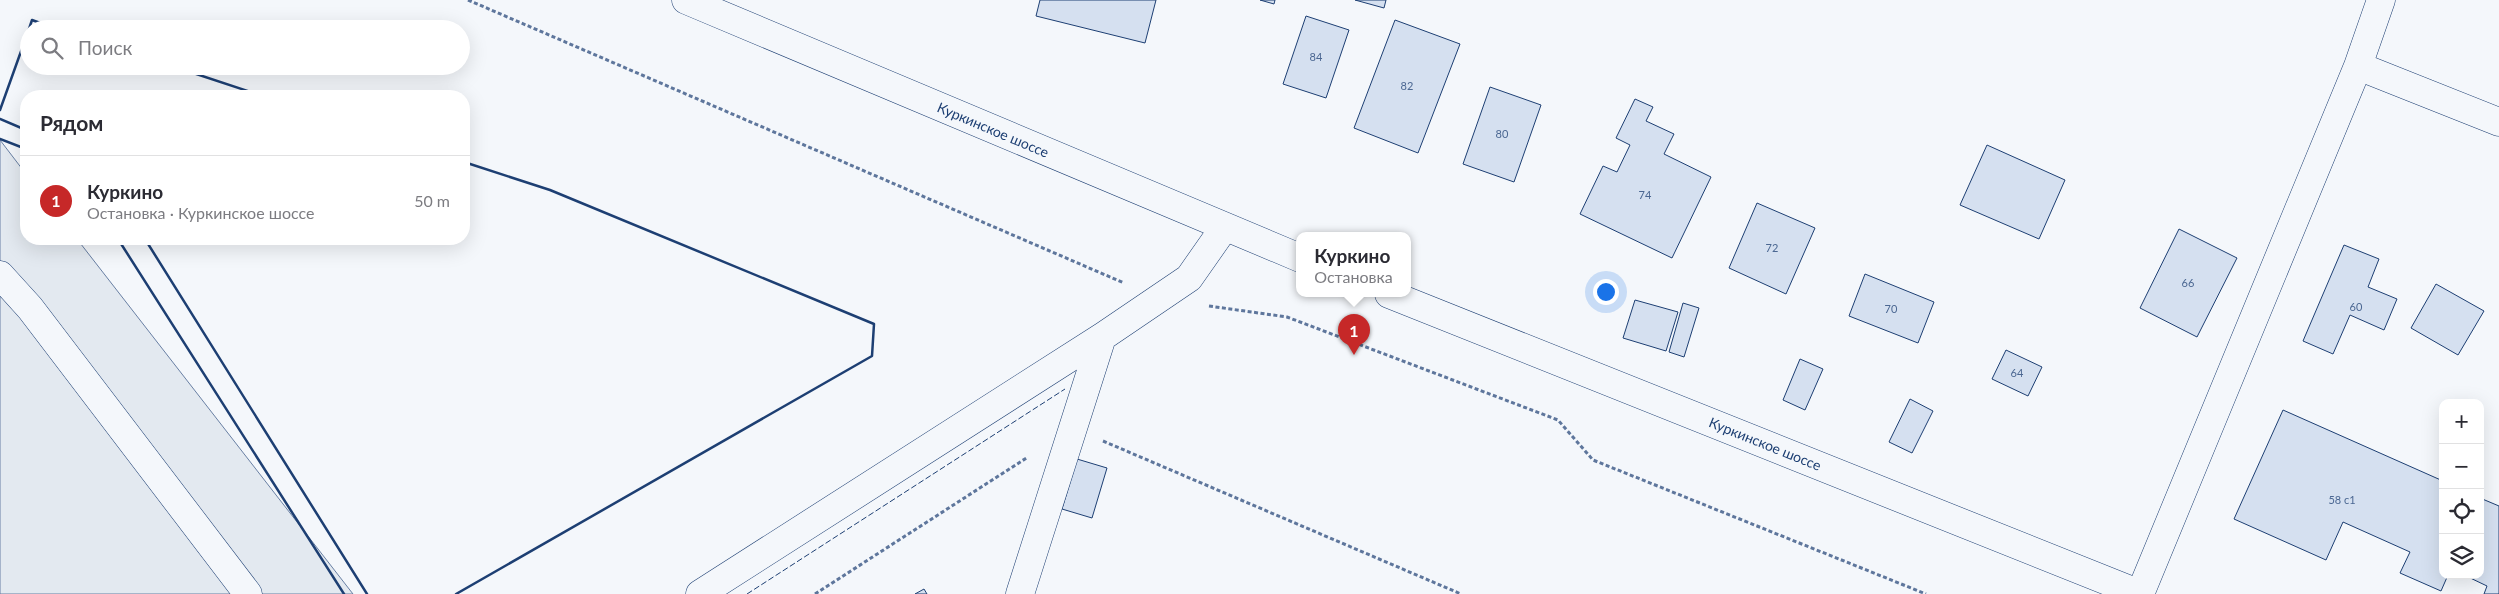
<!DOCTYPE html>
<html lang="ru">
<head>
<meta charset="utf-8">
<style>
  body { margin:0; font-family:Lato,sans-serif; background:#f2f2f3; color:#2b2b33 }
  .controls { position:absolute; right:15px; bottom:15px; display:grid; overflow:hidden; border-radius:10px; box-shadow:0 5px 20px #0002 }
  .controls button { width:45px; height:45px; display:grid; place-items:center; padding:0; border:0; border-bottom:1px solid #e1e1e2; background:#fff; color:#2b2b33; font:25px sans-serif }
  .you { position:absolute; left:1605px; top:291px; width:18px; height:18px; margin:-12px; border:4px solid #fff; border-radius:50%; background:#1a73e8; box-shadow:0 0 0 8px #1a73e833 }
  .badge { display:grid; place-items:center; width:32px; height:32px; border-radius:50%; background:#c62828; color:#fff; font-size:16px; font-weight:700 }
  .pin { position:absolute; translate:-50% -41px; filter:drop-shadow(0 1px 2px #0008) }
  .pin::after { content:''; position:absolute; top:26px; width:18px; height:15px; background:inherit; clip-path:polygon(0 0,100% 0,50% 100%) }
  .popup { position:absolute; left:1296px; top:232px; width:115px; height:65px; box-sizing:border-box; display:grid; place-content:center; border-radius:10px; background:#fff; filter:drop-shadow(0 1px 4px #0005); font-size:16px; white-space:nowrap; color:#7c7c81 }
  .popup b { font-size:19px; color:#2b2b33 }
  .popup::after { content:''; position:absolute; left:50%; top:100%; margin-left:-10px; border:10px solid transparent; border-top-color:#fff }
  .list { margin:0; padding:0; list-style:none }
  h2 { display:flex; justify-content:space-between; align-items:center; height:65px; margin:0; padding:0 20px; font-size:21px }
  h2 small { font-size:16px; font-weight:400; color:#7c7c81 }
  .list li { display:grid; grid-template-columns:32px 1fr auto; gap:15px; align-items:center; box-sizing:border-box; height:90px; padding:0 20px; border-top:1px solid #e1e1e2 }
  .list b { display:block; font-size:19px; white-space:nowrap }
  .list p { margin:0; font-size:16px; white-space:nowrap; color:#7c7c81 }
  .list em { font-size:16px; font-style:normal; color:#7c7c81 }
  .icon { flex:none; width:28px; height:28px; fill:none; stroke:currentColor; stroke-width:2; stroke-linecap:round; stroke-linejoin:round }
  .map { position:relative; flex:none; width:2499px; height:594px; overflow:hidden }
  .search { position:absolute; background:#fff; box-shadow:0 5px 20px #0002; left:20px; top:20px; width:450px; height:55px; display:flex; align-items:center; gap:12px; box-sizing:border-box; padding:0 18px; border-radius:28px; color:#7c7c81; font-size:19px }
  .panel { position:absolute; background:#fff; box-shadow:0 5px 20px #0002; left:20px; top:90px; width:450px; height:155px; border-radius:20px }
  .map>svg:first-child { display:block }
  .green { fill:#e3e9f0; stroke:#687fa3 }
  .building { fill:#d5e0f0; stroke:#1d3f73 }
  .lines { fill:none; stroke-linecap:round; stroke-linejoin:round }
  .minor-casing { stroke:#1d3f73; stroke-width:29 }
  .major-casing { stroke:#1d3f73; stroke-width:29 }
  .path { stroke:#5e769c; stroke-width:3; stroke-dasharray:4 2.5; stroke-linecap:butt }
  .minor { stroke:#f4f7fb; stroke-width:28 }
  .major { stroke:#f4f7fb; stroke-width:28 }
  .fence { stroke:#1d3f73; stroke-width:1; stroke-dasharray:6 2.5; stroke-linecap:butt }
  .wall { stroke:#1d3f73; stroke-width:2.5 }
  .labels { text-anchor:middle; stroke-width:4; stroke-linejoin:round; paint-order:stroke }
  .number-label { font-size:11px; fill:#4b6792 }
  .street-label { font-size:14px; fill:#1d3f73; stroke:#f4f7fb }
</style>
</head>
<body>
<div class="map">
<svg width="2499" height="594" viewBox="0 0 2499 594">
  <rect width="100%" height="100%" fill="#f4f7fb"/>
  <path class="green" d="M0,140l26,34v65h51l276,355h-353z"/>
  <path class="building" d="M1040,0h116l-11,43 -109,-27z
    M1260,0h15l-1,4z
    M1355,0h31l-2,8z
    M1306,16l43,14 -23,68 -43,-14z
    M1395,20l65,24 -42,109 -64,-25z
    M1490,87l51,18 -27,77 -51,-18z
    M1635,99l18,8 -7,14 28,13 -10,20 47,23 -39,81 -92,-44 23,-48 14,6 13,-27 -14,-7z
    M1987,145l78,35 -26,59 -79,-34z
    M1757,203l58,25 -29,66 -57,-26z
    M2179,229l58,29 -40,79 -57,-29z
    M2344,245l35,14 -11,28 29,12 -13,31 -34,-15 -17,39 -30,-13z
    M1865,274l69,28 -16,41 -69,-27z
    M2436,284l48,27 -26,44 -47,-27z
    M1635,300l43,12 -12,39 -43,-13z
    M1683,303l16,5 -15,49 -15,-5z
    M2006,350l36,17 -14,29 -36,-17z
    M1800,359l23,10 -18,41 -22,-10z
    M1910,399l23,12 -21,42 -23,-11z
    M2283,410l160,71v94h5l-7,16 -41,-18 10,-21 -67,-30 -17,38 -92,-41z
    M1077,459l30,9 -15,50 -30,-9z
    M2480,498l19,8v88h-15l3,-8 -23,-11h16z
    M924,589l3,5h-12z"/>
  <g class="lines">
    <defs>
      <path id="minor" d="M2358,66l141,56
        M0,275l30,33 218,286
        M700,594l402,-257 87,-59 35,-50
        M1020,594l82,-257
        M2140,594l218,-528 23,-66"/>
      <path id="major" d="M686,0l614,258
        M1389,294l751,300"/>
    </defs>
    <use href="#minor" class="minor-casing"/>
    <use href="#major" class="major-casing"/>
    <path class="path" d="M468,0l656,283
      M1209,306l78,11 271,103 35,40 333,134
      M1103,441l358,153
      M815,594l213,-137"/>
    <use href="#minor" class="minor"/>
    <use href="#major" class="major"/>
    <path class="fence" d="M747,594l318,-205"/>
    <path class="wall" d="M29,29l3,-9 25,9
      M172,66l91,30
      M0,110l29,-81
      M0,119l26,11
      M0,139l26,10
      M118,239l226,355
      M145,239l222,355
      M456,594l416,-238 2,-32 -324,-134 -86,-28"/>
  </g>
  <g class="labels">
    <g class="number-label">
      <text x="1316" y="61">84</text>
      <text x="1407" y="90">82</text>
      <text x="1502" y="138">80</text>
      <text x="1645" y="199">74</text>
      <text x="1772" y="252">72</text>
      <text x="2188" y="287">66</text>
      <text x="2356" y="311">60</text>
      <text x="1891" y="313">70</text>
      <text x="2017" y="377">64</text>
      <text x="2342" y="504">58 с1</text>
    </g>
    <g class="street-label">
      <text transform="translate(993 130) rotate(23)" y="5">Куркинское шоссе</text>
      <text transform="translate(1765 444) rotate(22)" y="5">Куркинское шоссе</text>
    </g>
  </g>
</svg>
<div class="controls">
<button>+</button>
<button>−</button>
<button><svg class="icon" aria-label="locate" viewBox="0 0 24 24"><circle cx="12" cy="12" r="6"/><path d="M12 2v4M12 18v4M2 12h4M18 12h4"/></svg></button>
<button><svg class="icon" aria-label="layers" viewBox="0 0 24 24"><path d="M12 4l9 5-9 5-9-5zM3 14l9 5 9-5"/></svg></button>
</div>
<div class="you"></div>
<div class="pin badge" style="left:1354px;top:355px">1</div>
<div class="popup"><b>Куркино</b>Остановка</div>
<div class="search"><svg class="icon" aria-label="search" viewBox="0 0 24 24"><circle cx="10" cy="10" r="6"/><path d="M15 15l6 6"/></svg>Поиск</div>
<section class="panel">
<h2>Рядом<small></small></h2>
<ul class="list">
<li><span class="badge">1</span><div><b>Куркино</b><p>Остановка · Куркинское шоссе</p></div><em>50 m</em></li>
</ul>
</section>
</div>
</body>
</html>
